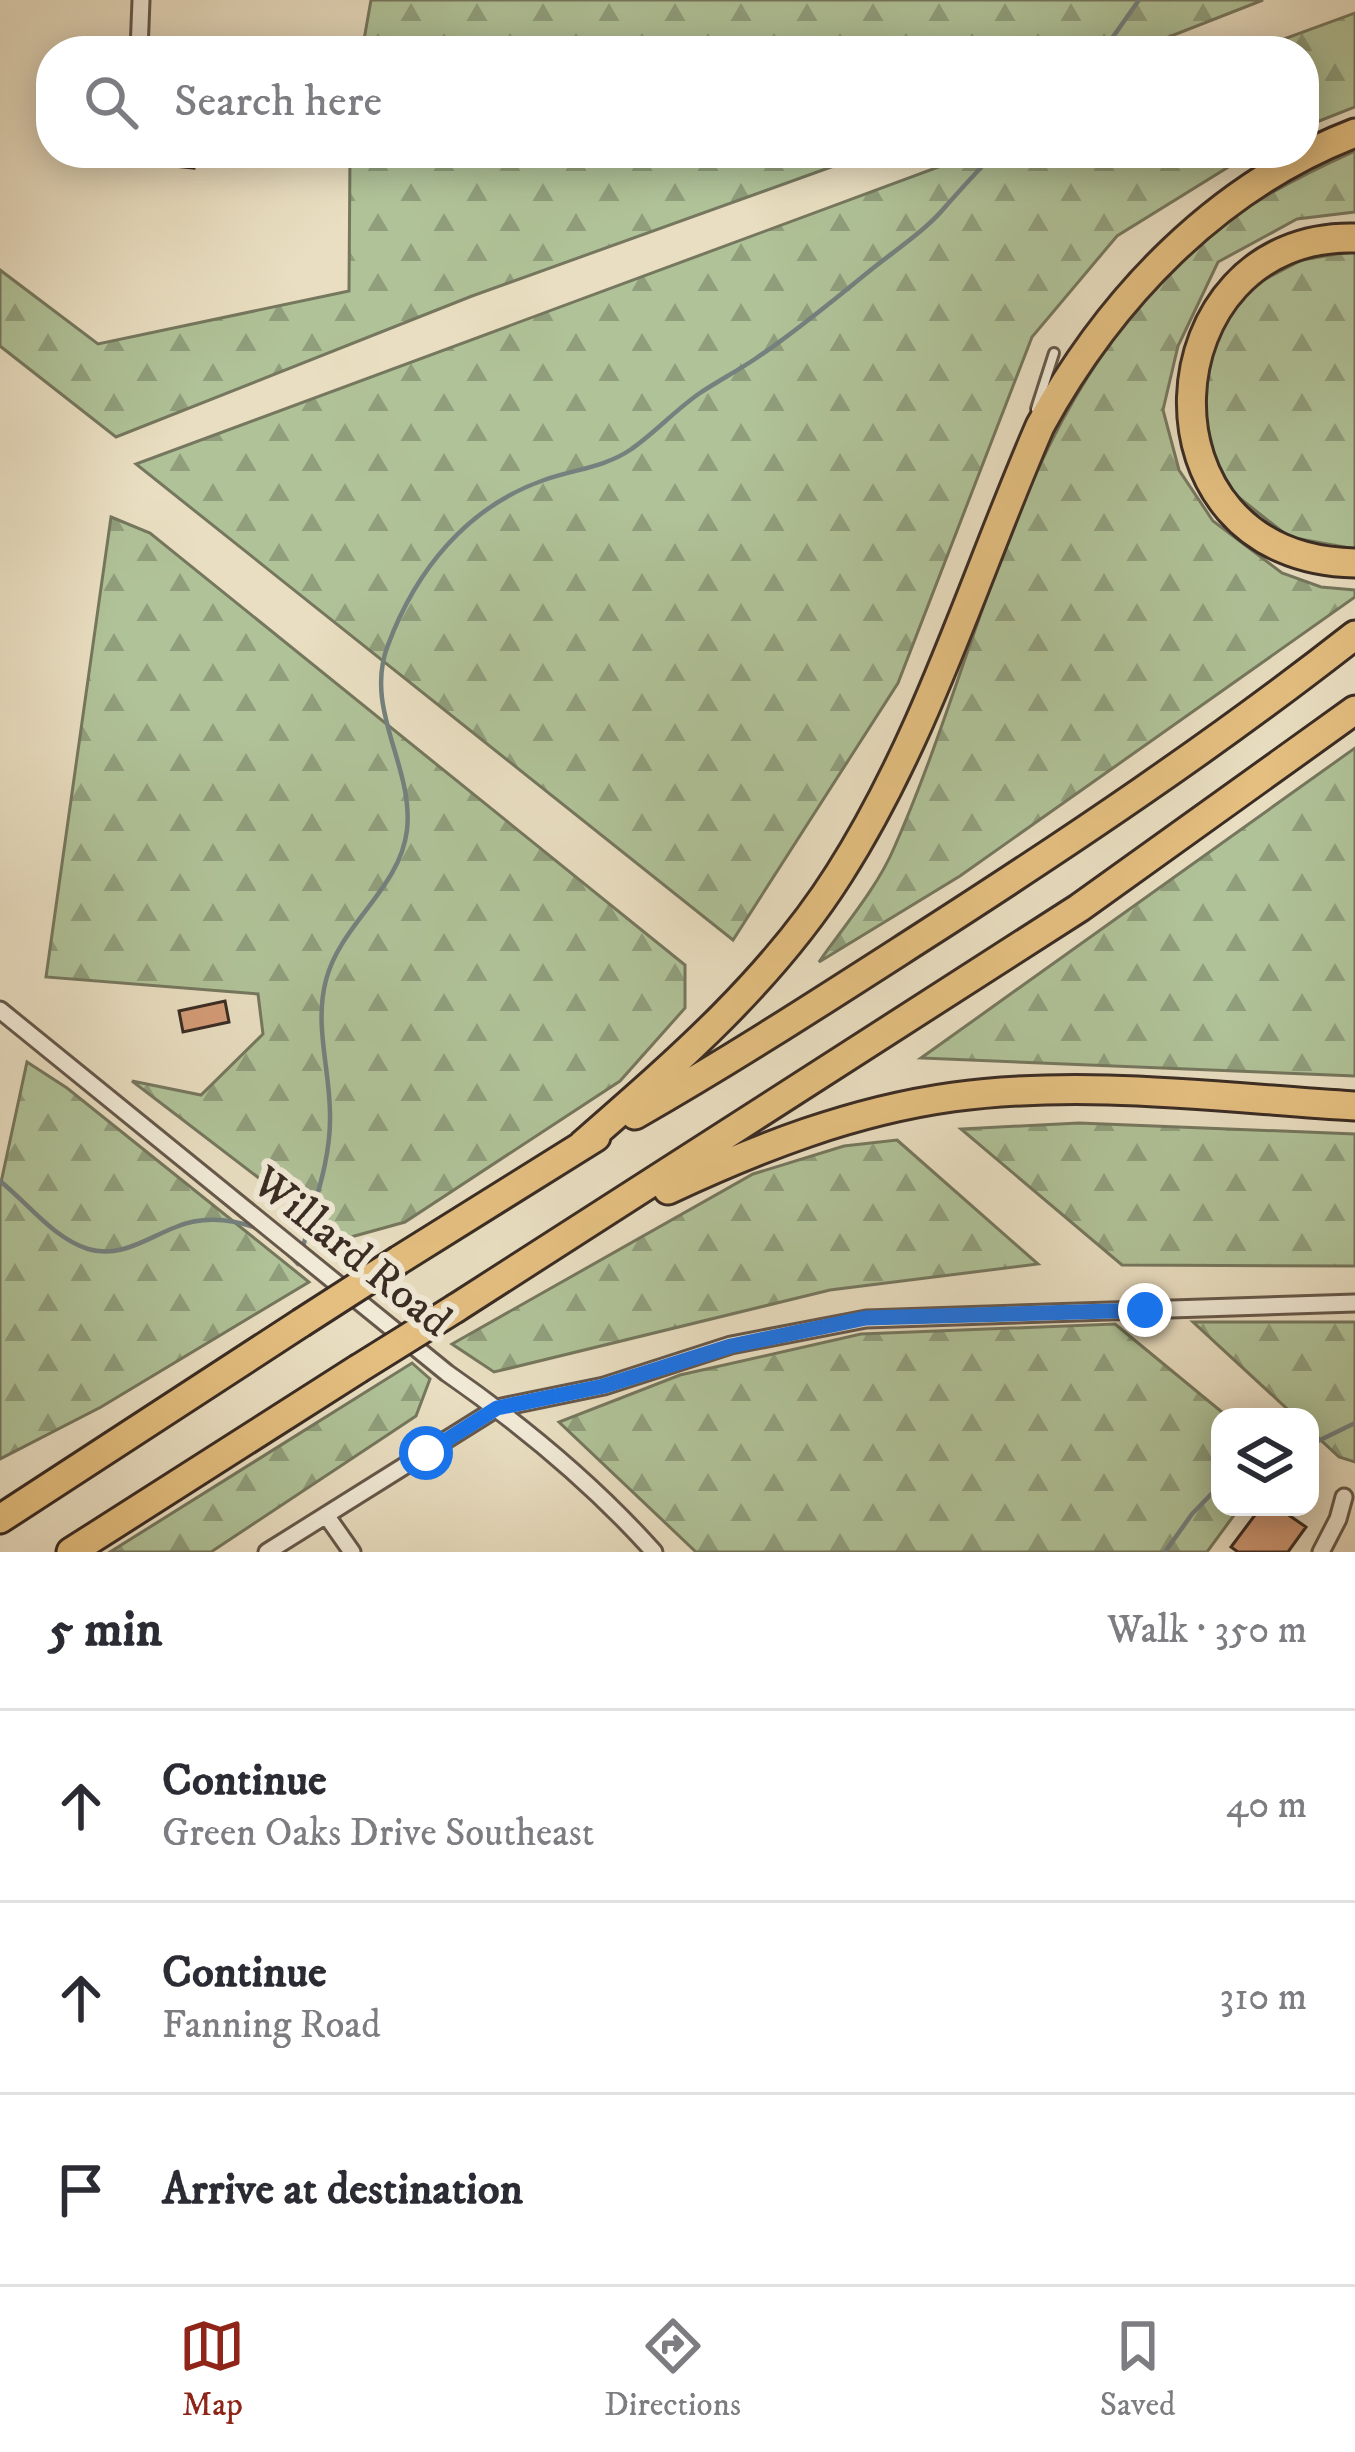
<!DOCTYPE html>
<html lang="en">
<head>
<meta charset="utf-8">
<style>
  body { margin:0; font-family:"IM FELL DW Pica",serif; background:#f2f2f3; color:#2b2b33 }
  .controls { position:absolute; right:36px; bottom:36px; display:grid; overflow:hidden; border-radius:24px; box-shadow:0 6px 30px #0003 }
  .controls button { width:108px; height:108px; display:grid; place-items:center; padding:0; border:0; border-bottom:3px solid #e1e1e2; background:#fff; color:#2b2b33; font:60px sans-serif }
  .stop { position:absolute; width:36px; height:36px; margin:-27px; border:9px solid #1a73e8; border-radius:50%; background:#fff }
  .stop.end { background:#1a73e8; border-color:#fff; box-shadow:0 3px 12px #0008 }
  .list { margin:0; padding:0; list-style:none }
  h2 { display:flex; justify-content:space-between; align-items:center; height:156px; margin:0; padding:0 48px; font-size:51px }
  h2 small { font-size:39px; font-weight:400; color:#7c7c81 }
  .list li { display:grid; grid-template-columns:78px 1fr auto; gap:36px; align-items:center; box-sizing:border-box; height:192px; padding:0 48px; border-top:3px solid #e1e1e2 }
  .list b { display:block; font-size:45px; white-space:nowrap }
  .list p { margin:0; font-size:39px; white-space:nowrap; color:#7c7c81 }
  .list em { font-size:39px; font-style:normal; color:#7c7c81 }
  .icon { flex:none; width:66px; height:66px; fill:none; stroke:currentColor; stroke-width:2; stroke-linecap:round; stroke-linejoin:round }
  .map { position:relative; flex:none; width:1355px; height:1552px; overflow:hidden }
  .search { position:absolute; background:#fff; box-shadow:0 6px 30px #0003; left:36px; right:36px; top:36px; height:132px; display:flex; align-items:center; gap:30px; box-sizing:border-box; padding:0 42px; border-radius:48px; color:#7c7c81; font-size:45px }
  .sheet { height:732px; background:#fff }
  nav { display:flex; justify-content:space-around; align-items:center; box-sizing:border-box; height:168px; border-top:3px solid #e1e1e2; background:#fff; font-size:33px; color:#7c7c81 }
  nav a { display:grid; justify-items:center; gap:6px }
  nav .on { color:#8f2418 }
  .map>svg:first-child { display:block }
  .forest { fill:url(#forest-firs); stroke:#75775e; stroke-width:3 }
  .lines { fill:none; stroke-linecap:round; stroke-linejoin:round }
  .stream { stroke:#74817f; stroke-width:4.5 }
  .building { fill:#d39b77; stroke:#3a2c24; stroke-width:3 }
  .lane-casing { stroke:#66584b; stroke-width:14 }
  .street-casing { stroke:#66584b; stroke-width:21 }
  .highway-casing { stroke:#3a2c24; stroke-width:33 }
  .lane { stroke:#f1ead7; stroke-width:8 }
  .street { stroke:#f1ead7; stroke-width:15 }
  .highway { stroke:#e4bf80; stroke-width:27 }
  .highway-bridge-casing { stroke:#3a2c24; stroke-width:33; stroke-linecap:butt }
  .highway-bridge { stroke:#e4bf80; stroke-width:27 }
  .route { stroke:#1a73e8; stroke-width:15 }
  .labels { text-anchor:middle; stroke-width:12; stroke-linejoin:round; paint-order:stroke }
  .street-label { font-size:45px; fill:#3a2c24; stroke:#f1ead7 }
</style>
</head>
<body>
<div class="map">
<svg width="1355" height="1552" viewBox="0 0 1355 1552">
  <defs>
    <pattern id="forest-firs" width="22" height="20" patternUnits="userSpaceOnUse" patternTransform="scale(3)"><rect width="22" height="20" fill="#b0c298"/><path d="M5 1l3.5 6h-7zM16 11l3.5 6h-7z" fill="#909e7c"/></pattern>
  </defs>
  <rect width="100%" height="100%" fill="#e9dec1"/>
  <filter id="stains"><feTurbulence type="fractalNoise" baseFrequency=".00167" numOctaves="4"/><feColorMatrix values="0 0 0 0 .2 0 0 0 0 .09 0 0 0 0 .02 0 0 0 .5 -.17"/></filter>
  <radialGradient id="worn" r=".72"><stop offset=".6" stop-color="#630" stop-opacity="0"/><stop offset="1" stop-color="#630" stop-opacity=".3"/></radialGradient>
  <path class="forest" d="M371,0h892l-130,51h-771z
    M1355,13v94l-51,20v-76h-53z
    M1355,151v61l-58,7 -79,43 -40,84 -15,64 16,60 34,51 69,52 39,14 34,3v7l-395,279 -141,86c25,-36 58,-74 75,-114 82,-185 116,-397 254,-552 14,-16 27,-34 43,-48 49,-41 106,-71 164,-97z
    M350,153h520l-398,143 -356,141 -116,-91v-76l98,74 251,-53z
    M976,153h275l-134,83 -85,101 -134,346 -165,257 -597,-476z
    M1355,251v298l-66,-12 -57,-45 -26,-53 -3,-65 16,-50 31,-37 52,-27z
    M111,517l39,16 535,432v43l-65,73 -215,141 -65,18 -208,-159 69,14 62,-61 -5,-40 -212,-17z
    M1355,748v328l-434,-18z
    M27,1062l40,26 242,194 -208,125 -101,52v-272z
    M1079,1123l276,11v132l-233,-1 -161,-136z
    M897,1140l141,124 -208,26 -336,82 -42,-28 301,-170 91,-28z
    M1193,1322h162v140l-16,-5 -29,-27v-13h-14z
    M1115,1324l113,93h-8v90h20l-33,45h-511l-137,-130 121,-47 181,-41z
    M412,1363l18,16 -14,37 -205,136h-101z"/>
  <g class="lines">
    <path class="stream" d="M1103,51l36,-51
      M0,1181c29,23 52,56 88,68 32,10 59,-11 88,-22 26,-11 55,-8 81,1
      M303,1247c11,-44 28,-87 27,-132 0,-46 -16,-90 -4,-135 15,-57 74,-91 81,-150 7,-64 -44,-121 -19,-185 28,-75 79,-138 156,-165 28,-10 61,-13 86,-30 25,-17 45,-40 70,-57 18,-12 37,-22 55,-34 42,-28 82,-62 122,-94 23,-18 50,-36 69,-59 16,-18 32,-36 49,-53
      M285,1250l13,14
      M1310,1445l45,-22
      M1165,1552l27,-38 28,-29"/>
  </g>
  <path class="building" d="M165,153h30l-1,15 -31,-3z
    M225,1001l4,21 -46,10 -4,-21z
    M1261,1507h16l29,20 -18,25h-50l-7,-5z"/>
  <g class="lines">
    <defs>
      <path id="lane" d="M1036,409l18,-56"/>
      <path id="street" d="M139,51l2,-51
        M0,1010l447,363c72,50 148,113 207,179
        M326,1515l26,37
        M267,1552l230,-144 107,-22 127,-41 135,-26 489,-16
        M1321,1552l17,-33 6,-22"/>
      <path id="highway" d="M1355,238c-208,-5 -228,321 0,325
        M635,1115c98,-56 192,-117 287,-178 148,-95 294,-193 433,-302
        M583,1144c94,-82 189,-164 256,-270 88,-138 136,-299 201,-448 70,-128 177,-240 315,-293
        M668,1190c92,-43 184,-79 285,-93 133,-18 269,1 402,9
        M399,1260l197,-123
        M456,1308l623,-400 276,-198
        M0,1519l301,-196
        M71,1552l287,-183"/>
    </defs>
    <use href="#lane" class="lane-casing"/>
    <use href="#street" class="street-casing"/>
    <use href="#highway" class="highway-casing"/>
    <use href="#lane" class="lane"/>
    <use href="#street" class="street"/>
    <use href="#highway" class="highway"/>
    <defs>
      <path id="highway-bridge" d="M301,1323l98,-63
        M358,1369l98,-61"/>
    </defs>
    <use href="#highway-bridge" class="highway-bridge-casing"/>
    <use href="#highway-bridge" class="highway-bridge"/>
  </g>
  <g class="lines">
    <path class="route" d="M426,1453l71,-45 107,-22 127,-40 135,-28 279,-8"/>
  </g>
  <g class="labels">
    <g class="street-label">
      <text transform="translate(353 1250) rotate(39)" y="16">Willard Road</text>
    </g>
  </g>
  <rect width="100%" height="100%" filter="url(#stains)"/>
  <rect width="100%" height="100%" fill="url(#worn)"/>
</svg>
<div class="controls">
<button><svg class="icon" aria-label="layers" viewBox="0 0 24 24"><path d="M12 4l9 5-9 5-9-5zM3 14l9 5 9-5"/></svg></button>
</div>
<div class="stop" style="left:426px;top:1453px"></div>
<div class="stop end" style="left:1145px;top:1310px"></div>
<div class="search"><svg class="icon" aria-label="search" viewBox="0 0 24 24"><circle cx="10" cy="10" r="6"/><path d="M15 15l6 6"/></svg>Search here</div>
</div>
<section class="sheet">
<h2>5 min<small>Walk · 350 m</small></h2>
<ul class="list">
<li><svg class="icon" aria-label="ahead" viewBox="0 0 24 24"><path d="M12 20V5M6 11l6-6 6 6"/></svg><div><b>Continue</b><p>Green Oaks Drive Southeast</p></div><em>40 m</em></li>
<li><svg class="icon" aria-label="ahead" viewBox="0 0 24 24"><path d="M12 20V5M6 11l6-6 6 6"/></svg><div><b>Continue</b><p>Fanning Road</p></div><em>310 m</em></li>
<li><svg class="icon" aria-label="arrive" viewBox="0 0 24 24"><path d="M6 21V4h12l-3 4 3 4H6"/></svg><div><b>Arrive at destination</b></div></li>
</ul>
</section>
<nav>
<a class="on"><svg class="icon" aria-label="map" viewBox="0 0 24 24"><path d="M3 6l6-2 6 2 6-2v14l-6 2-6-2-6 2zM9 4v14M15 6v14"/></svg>Map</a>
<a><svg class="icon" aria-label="directions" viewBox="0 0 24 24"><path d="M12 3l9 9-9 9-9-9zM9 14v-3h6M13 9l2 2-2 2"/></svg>Directions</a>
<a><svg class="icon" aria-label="saved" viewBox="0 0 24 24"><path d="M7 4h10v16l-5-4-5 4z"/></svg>Saved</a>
</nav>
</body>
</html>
